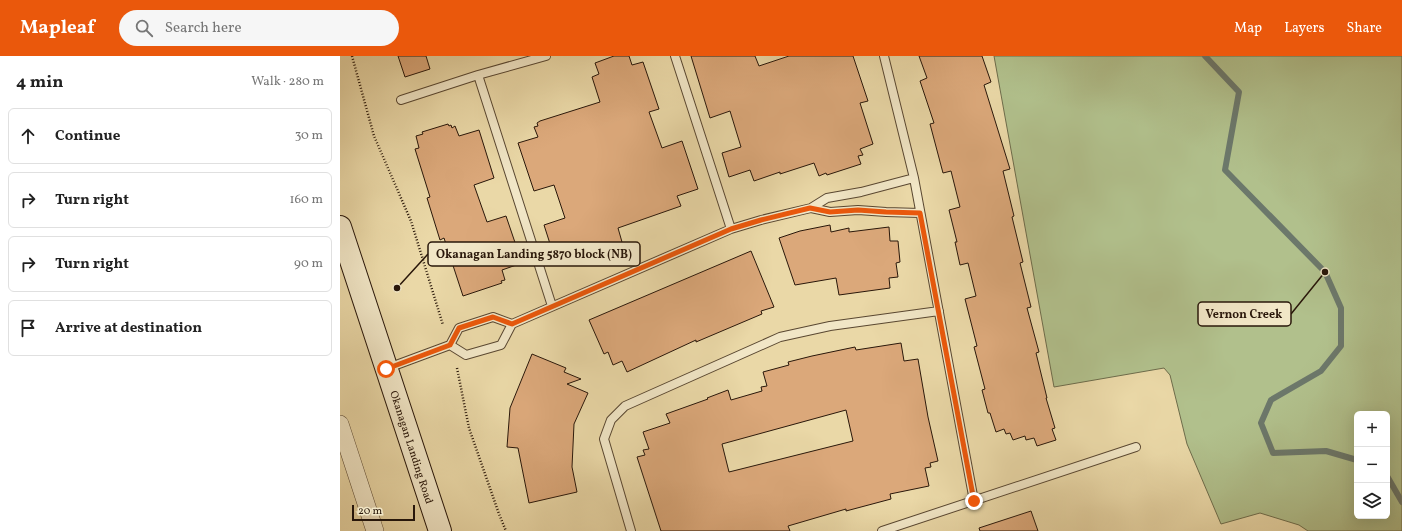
<!DOCTYPE html>
<html lang="en">
<head>
<meta charset="utf-8">
<style>
  body { margin:0; font-family:Vollkorn,serif; background:#f6f6f6; color:#222 }
  .controls { position:absolute; right:12px; bottom:12px; display:grid; overflow:hidden; border-radius:6px; box-shadow:0 4px 16px #0002 }
  .controls button { width:36px; height:36px; display:grid; place-items:center; padding:0; border:0; border-bottom:1px solid #e0e0e0; background:#fff; color:#222; font:20px sans-serif }
  .scale { position:absolute; left:12px; bottom:10px; width:63px; box-sizing:border-box; padding-left:4px; border:2px solid #29170a; border-top:0; font-size:11px; line-height:14px; white-space:nowrap; color:#29170a; -webkit-text-stroke:3px #f1e6c6; paint-order:stroke }
  .stop { position:absolute; width:12px; height:12px; margin:-9px; border:3px solid #ea580c; border-radius:50%; background:#fff }
  .stop.end { background:#ea580c; border-color:#fff; box-shadow:0 1px 4px #0008 }
  .list { margin:0; padding:0; list-style:none }
  h2 { display:flex; justify-content:space-between; align-items:center; height:52px; margin:0; padding:0 16px; font-size:17px }
  h2 small { font-size:13px; font-weight:400; color:#767676 }
  .list li { display:grid; grid-template-columns:26px 1fr auto; gap:12px; align-items:center; box-sizing:border-box; height:56px; margin:0 8px 8px; padding:0 8px; border:1px solid #e0e0e0; border-radius:6px }
  .list b { display:block; font-size:15px; white-space:nowrap }
  .list em { font-size:13px; font-style:normal; color:#767676 }
  .icon { flex:none; width:22px; height:22px; fill:none; stroke:currentColor; stroke-width:2; stroke-linecap:round; stroke-linejoin:round }
  .map { position:relative; flex:none; width:1062px; height:475px; overflow:hidden }
  header { display:flex; align-items:center; gap:24px; box-sizing:border-box; height:56px; padding:0 20px; background:#ea580c; color:#fff }
  header strong { font-size:19px }
  nav { display:flex; gap:22px; margin-inline-start:auto; font-size:14px }
  .search { width:280px; height:36px; background:#f6f6f6; display:flex; align-items:center; gap:10px; box-sizing:border-box; padding:0 14px; border-radius:22px; color:#767676; font-size:15px }
  main { display:flex }
  aside { flex:1; background:#fff }
  .map>svg:first-child { display:block }
  .green { fill:#b1c08c; stroke:#6d6c4b; fill-rule:evenodd }
  .lines { fill:none; stroke-linecap:round; stroke-linejoin:round }
  .stream { stroke:#6c786b; stroke-width:6 }
  .building { fill:#dba87a; stroke:#29170a; fill-rule:evenodd }
  .service-casing { stroke:#594731; stroke-width:10 }
  .minor-casing { stroke:#594731; stroke-width:18 }
  .secondary-casing { stroke:#29170a; stroke-width:24 }
  .path { stroke:#29170a; stroke-width:2.5; stroke-dasharray:1 2; stroke-linecap:butt }
  .service { stroke:#f1e6c6; stroke-width:8 }
  .minor { stroke:#f1e6c6; stroke-width:17 }
  .secondary { stroke:#f1e6c6; stroke-width:22 }
  .route { stroke:#ea580c; stroke-width:5 }
  .labels { text-anchor:middle; stroke-width:3; stroke-linejoin:round; paint-order:stroke }
  .street-label { font-size:11px; fill:#29170a; stroke:#f1e6c6 }
  .leader { fill:none; stroke:#29170a; stroke-width:1.5 }
  .callout-dot { fill:#29170a; stroke:#f1e6c6; stroke-width:1.5 }
  .callout { fill:#f1e6c6; stroke:#29170a; stroke-width:1.5 }
  .callout-label { font-size:12px; text-anchor:middle; font-weight:bold; fill:#29170a }
</style>
</head>
<body>
<header>
<strong>Mapleaf</strong>
<div class="search"><svg class="icon" aria-label="search" viewBox="0 0 24 24"><circle cx="10" cy="10" r="6"/><path d="M15 15l6 6"/></svg>Search here</div>
<nav><a>Map</a><a>Layers</a><a>Share</a></nav>
</header>
<main>
<aside>
<h2>4 min<small>Walk · 280 m</small></h2>
<ul class="list">
<li><svg class="icon" aria-label="ahead" viewBox="0 0 24 24"><path d="M12 20V5M6 11l6-6 6 6"/></svg><div><b>Continue</b></div><em>30 m</em></li>
<li><svg class="icon" aria-label="right" viewBox="0 0 24 24"><path d="M7 20v-9h11M14 6l5 5-5 5"/></svg><div><b>Turn right</b></div><em>160 m</em></li>
<li><svg class="icon" aria-label="right" viewBox="0 0 24 24"><path d="M7 20v-9h11M14 6l5 5-5 5"/></svg><div><b>Turn right</b></div><em>90 m</em></li>
<li><svg class="icon" aria-label="arrive" viewBox="0 0 24 24"><path d="M6 21V4h12l-3 4 3 4H6"/></svg><div><b>Arrive at destination</b></div></li>
</ul>
</aside>
<div class="map">
<svg width="1062" height="475" viewBox="0 0 1062 475">
  <rect width="100%" height="100%" fill="#ead8a7"/>
  <filter id="stains"><feTurbulence type="fractalNoise" baseFrequency=".005" numOctaves="4"/><feColorMatrix values="0 0 0 0 .2 0 0 0 0 .09 0 0 0 0 .02 0 0 0 .5 -.17"/></filter>
  <radialGradient id="worn" r=".72"><stop offset=".6" stop-color="#630" stop-opacity="0"/><stop offset="1" stop-color="#630" stop-opacity=".3"/></radialGradient>
  <path class="green" d="M654,0h408v475h-94l-9,-6 -39,-12 -39,11 -34,-80 -17,-69 -6,-7 -110,19zM1017,358h30v102h-30z"/>
  <g class="lines">
    <path class="stream" d="M865,0l34,36 -14,78 100,102 16,36v38l-20,25 -50,29 -10,23 12,30 53,-2 31,9
      M1047,420l15,26"/>
  </g>
  <path class="building" d="M58,0h28l4,13 -25,8z
    M274,0h15l3,9 11,-3 16,47 -10,3 13,36 20,-7 16,48 -21,7 4,10 -63,22 4,14 -18,6 -1,-2 -27,8v-1l-4,1 -2,-9 -18,5 -8,-25 21,-7 -11,-33 -20,6 -16,-48 20,-6 -4,-10 4,-1 -1,-3 3,-2 60,-19 -8,-25 7,-3 -4,-11z
    M351,0h64l4,10 30,-10h64l15,45 -8,2 13,41 -13,5 3,6 -5,1 3,8 -34,11 -1,-2 -7,3 -5,-13 -34,11v-2l-26,9 -4,-11 -21,7 -7,-24 19,-6 -11,-36 -20,7z
    M579,0h63l9,26 -7,3 26,84 -7,2 11,45 -2,1 11,45 -3,1 11,44 -4,1 12,44 -3,1 11,45h-1l9,30 -3,1 4,11 -19,6 -3,-8 -8,2 -1,-4 -12,4 -3,-7 -4,1 -2,-5 -8,3 -6,-19h-2l-6,-23 3,-1 -11,-42 3,-1 -12,-47 11,-3 -8,-33 -8,2 -5,-23h2l-8,-32 11,-3 -9,-36 -8,2 -13,-49 4,-1 -14,-42 7,-3z
    M108,68l1,2 2,-1 1,3 3,-2 4,10 20,-6 15,48 -20,7 13,37 19,-6 16,47 -20,7 3,10 -4,1 1,2 -39,13 -19,-58 -4,2 -13,-42 3,-1 -15,-48 4,-1 -3,-12 7,-2 -1,-2z
    M490,169l1,7 18,-4v4l40,-5 1,14h8l2,21 -4,1 2,14 -9,1 1,10 -51,7 -3,-17 -41,7 -16,-47 21,-7z
    M411,195l23,56 -13,4 1,3 -66,28v-2l-69,32 -5,-11 -9,4 -5,-13 -4,2 -15,-34z
    M561,287l3,18 14,-2 10,58 10,44 -8,2 1,4 -6,1 4,18 -39,8 1,5 -45,12v-2l-58,17 2,5h-129l-24,-74 8,-2 -2,-5 6,-1 -6,-17 27,-9 -4,-9 42,-15 -1,-1 21,-8 3,10 31,-9 -1,-4 6,-1 -4,-14 26,-7 -1,-3 24,-6 43,-9 1,3zM506,354l7,31 -124,31 -7,-28z
    M192,298l34,14 -2,4 17,7 -14,5 21,9 -14,31 -2,43 5,25 -48,11 -11,-55 -11,-1 3,-39z
    M691,455l7,20h-58l-1,-3z"/>
  <g class="lines">
    <defs>
      <path id="service" d="M335,0l56,173
        M544,0l30,122 60,323
        M138,19l74,231
        M61,44l77,-25 68,-19
        M471,152l19,4 28,-2 28,2 34,1
        M110,289l16,10 35,-10 11,-21 219,-95 30,-9 50,-12 16,-10 34,-6 53,-14
        M48,312l62,-23 9,-17 34,-11 19,7
        M291,475l-27,-92 7,-19 14,-14 155,-69 50,-11 109,-15
        M542,475l254,-84"/>
      <path id="minor" d="M0,368l35,107"/>
      <path id="secondary" d="M0,171l100,304"/>
    </defs>
    <use href="#service" class="service-casing"/>
    <use href="#minor" class="minor-casing"/>
    <use href="#secondary" class="secondary-casing"/>
    <path class="path" d="M12,0l22,80 37,85 32,104
      M117,312l12,60 30,86 7,17"/>
    <use href="#service" class="service"/>
    <use href="#minor" class="minor"/>
    <use href="#secondary" class="secondary"/>
  </g>
  <g class="lines">
    <path class="route" d="M46,313l64,-24 9,-17 34,-11 19,7 219,-95 30,-9 49,-12 20,4 28,-2 28,2 34,1 54,288"/>
  </g>
  <g class="labels">
    <g class="street-label">
      <text transform="translate(72 391) rotate(72)" y="4">Okanagan Landing Road</text>
    </g>
  </g>
  <path class="leader" d="M57 232L88 198M985 216L951 258"/>
  <g class="callout-dot">
    <circle cx="57" cy="232" r="4"/>
    <circle cx="985" cy="216" r="4"/>
  </g>
  <g class="callout">
    <rect x="88" y="186" width="212" height="24" rx="4"/>
    <rect x="858" y="246" width="93" height="24" rx="4"/>
  </g>
  <g class="callout-label">
    <text x="194" y="202">Okanagan Landing 5870 block (NB)</text>
    <text x="904" y="262">Vernon Creek</text>
  </g>
  <rect width="100%" height="100%" filter="url(#stains)"/>
  <rect width="100%" height="100%" fill="url(#worn)"/>
</svg>
<div class="controls">
<button>+</button>
<button>−</button>
<button><svg class="icon" aria-label="layers" viewBox="0 0 24 24"><path d="M12 4l9 5-9 5-9-5zM3 14l9 5 9-5"/></svg></button>
</div>
<div class="scale">20 m</div>
<div class="stop" style="left:46px;top:313px"></div>
<div class="stop end" style="left:634px;top:445px"></div>
</div>
</main>
</body>
</html>
